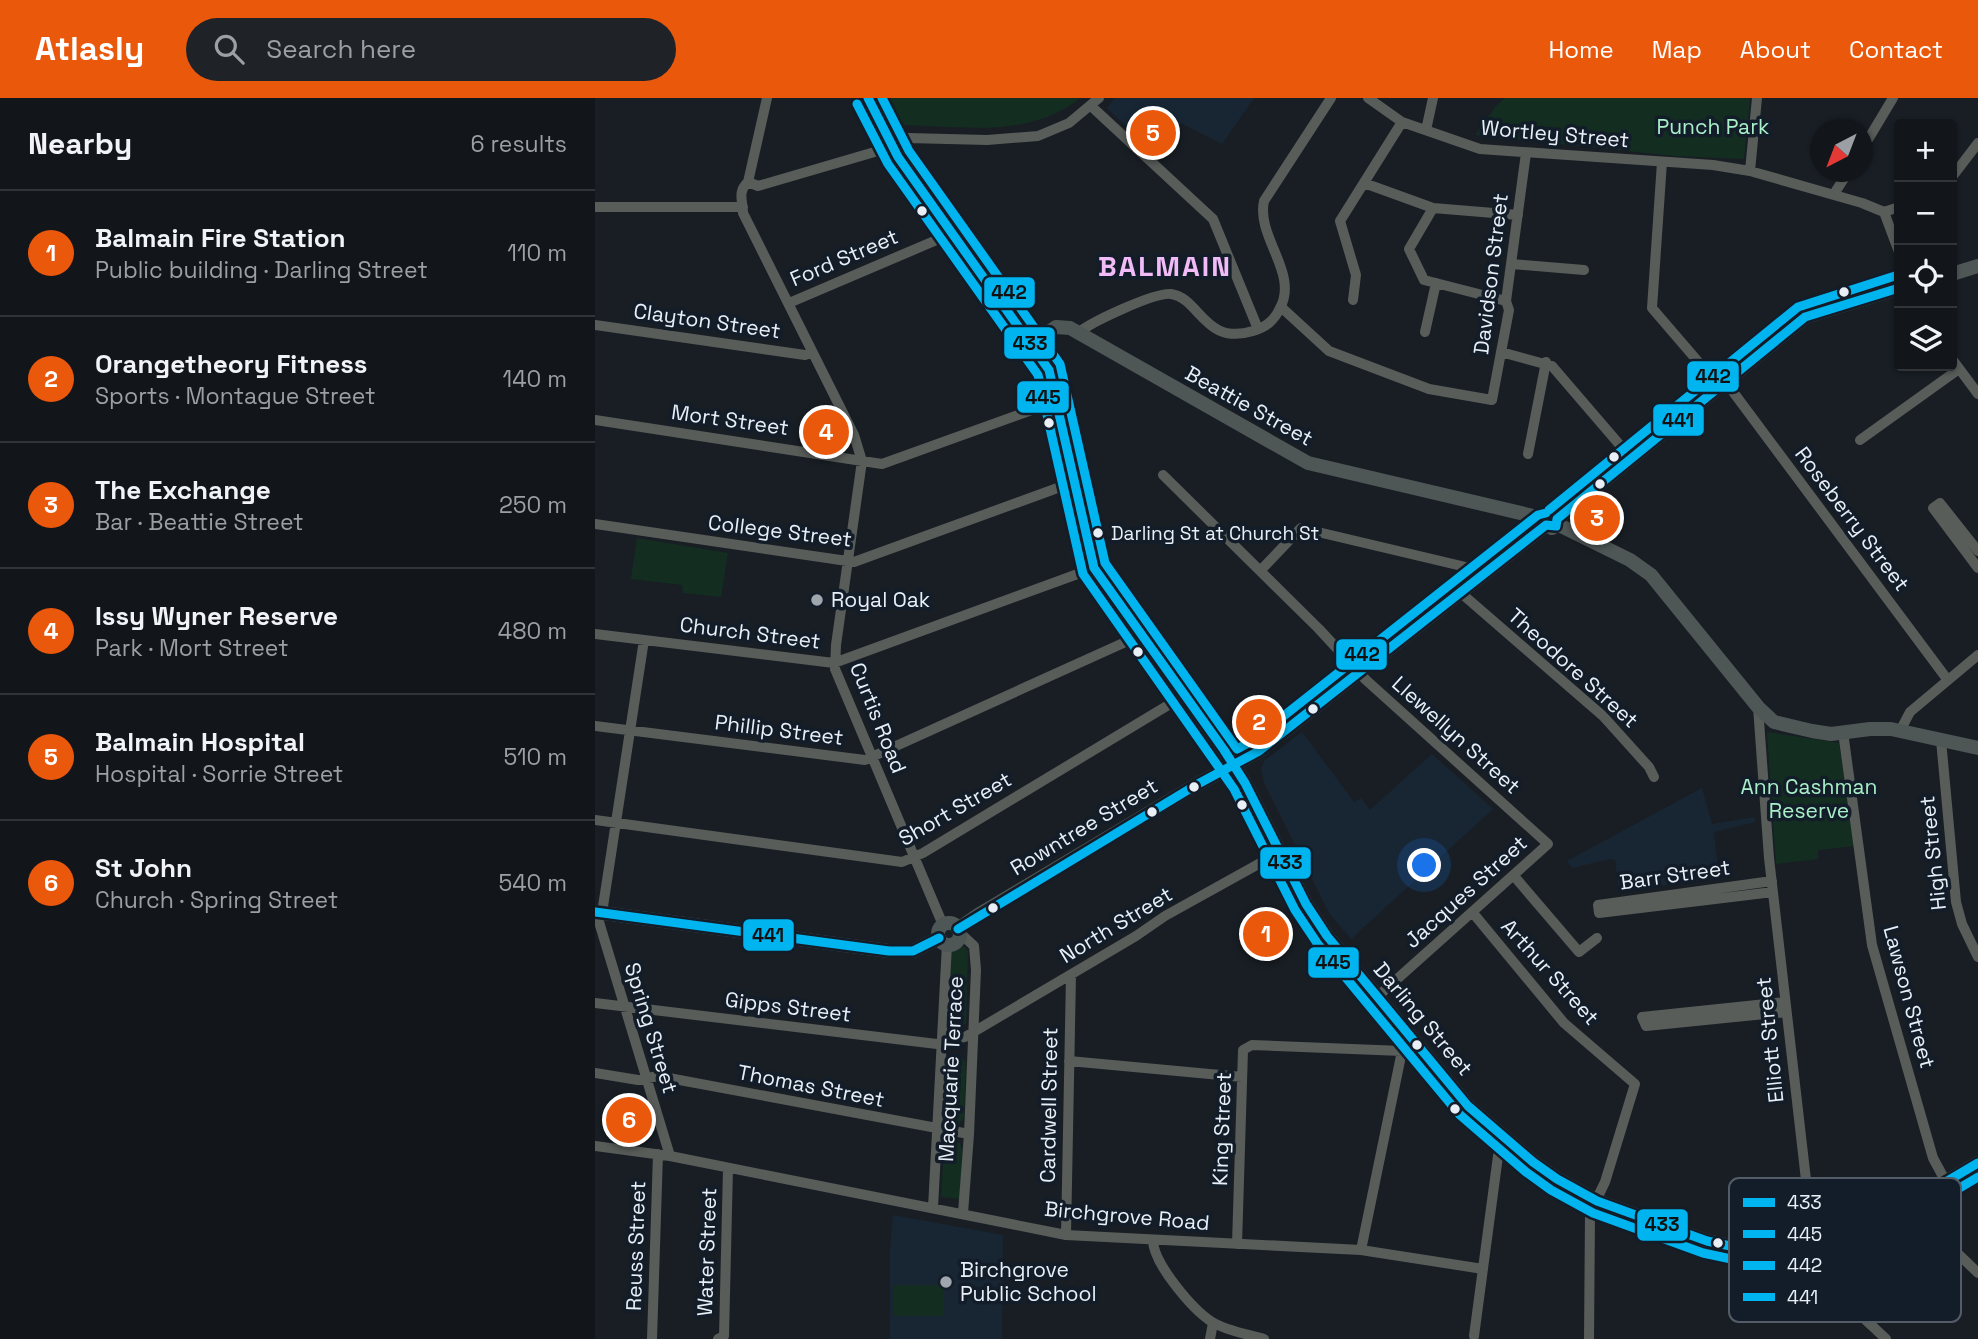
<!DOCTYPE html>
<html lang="en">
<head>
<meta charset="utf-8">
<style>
  body { margin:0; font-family:"Space Grotesk",sans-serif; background:#1f2328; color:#f1f3f6 }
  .controls { position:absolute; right:21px; top:21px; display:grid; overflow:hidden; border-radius:7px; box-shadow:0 2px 5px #0004 }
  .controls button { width:63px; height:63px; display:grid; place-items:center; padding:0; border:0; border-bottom:2px solid #31353a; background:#12161b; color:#f1f3f6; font:35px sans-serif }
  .compass { position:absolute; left:1215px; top:21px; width:63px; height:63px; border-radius:50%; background:#12161b; box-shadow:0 2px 5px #0004; rotate:222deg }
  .you { position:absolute; left:830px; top:768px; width:24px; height:24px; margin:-18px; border:5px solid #fff; border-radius:50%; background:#1a73e8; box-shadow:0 0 0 10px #1a73e833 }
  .badge { display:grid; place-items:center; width:46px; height:46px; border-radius:50%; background:#ea580c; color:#fff; font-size:23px; font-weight:700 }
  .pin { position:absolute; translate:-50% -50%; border:4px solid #fff; box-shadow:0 2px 7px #0006 }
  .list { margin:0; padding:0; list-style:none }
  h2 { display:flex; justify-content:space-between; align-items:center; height:91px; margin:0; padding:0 28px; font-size:30px }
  h2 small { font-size:23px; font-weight:400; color:#9c9fa3 }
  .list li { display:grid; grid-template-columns:46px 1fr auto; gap:21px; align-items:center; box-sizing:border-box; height:126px; padding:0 28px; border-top:2px solid #31353a }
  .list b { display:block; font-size:26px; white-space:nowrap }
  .list p { margin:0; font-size:23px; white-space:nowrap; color:#9c9fa3 }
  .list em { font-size:23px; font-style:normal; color:#9c9fa3 }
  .icon { flex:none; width:38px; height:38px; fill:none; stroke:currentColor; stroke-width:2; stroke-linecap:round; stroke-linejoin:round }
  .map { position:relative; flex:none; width:1383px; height:1241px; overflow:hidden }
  header { display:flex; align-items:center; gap:42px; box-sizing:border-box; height:98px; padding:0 35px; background:#ea580c; color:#fff }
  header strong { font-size:33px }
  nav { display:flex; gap:38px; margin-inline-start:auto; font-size:24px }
  .search { width:490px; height:63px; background:#1f2328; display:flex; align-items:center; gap:18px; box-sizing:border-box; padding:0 24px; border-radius:38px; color:#9c9fa3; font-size:26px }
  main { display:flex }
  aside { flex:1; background:#12161b }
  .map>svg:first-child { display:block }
  .built { fill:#182634 }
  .park { fill:#132e21 }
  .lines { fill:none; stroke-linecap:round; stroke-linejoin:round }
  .street { stroke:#585d5a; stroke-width:10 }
  .secondary { stroke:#4f5656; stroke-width:14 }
  .bus-1-casing { stroke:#131d29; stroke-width:14 }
  .bus-2-casing { stroke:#131d29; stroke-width:14 }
  .bus-3-casing { stroke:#131d29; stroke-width:14 }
  .bus-4-casing { stroke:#131d29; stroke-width:14 }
  .bus-1 { stroke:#00b5ef; stroke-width:9 }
  .bus-2 { stroke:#00b5ef; stroke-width:9 }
  .bus-3 { stroke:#00b5ef; stroke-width:9 }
  .bus-4 { stroke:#00b5ef; stroke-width:9 }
  .bus-dot { fill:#e8eff7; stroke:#131d29; stroke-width:2.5 }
  .poi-dot { fill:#9fa6ad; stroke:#131d29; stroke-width:2.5 }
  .labels { text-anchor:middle; stroke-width:7; stroke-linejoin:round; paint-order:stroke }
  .bus-label { font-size:19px; fill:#e8eff7; stroke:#131d29; text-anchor:start }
  .park-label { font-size:21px; fill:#a9efc7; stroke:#131d29 }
  .street-label { font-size:21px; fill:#e8eff7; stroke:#131d29 }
  .poi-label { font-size:21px; fill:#e8eff7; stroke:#131d29; text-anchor:start }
  .district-label { font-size:28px; font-weight:bold; letter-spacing:2px; fill:#f1bbf7; stroke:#131d29 }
  .key { fill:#131d29; stroke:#535c67; stroke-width:2 }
  .key-label { font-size:19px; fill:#e8eff7 }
  .line-badge { stroke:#131d29; stroke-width:2.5 }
  .pale-badge-label { font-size:19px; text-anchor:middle; font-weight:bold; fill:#111 }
</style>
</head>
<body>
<header>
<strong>Atlasly</strong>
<div class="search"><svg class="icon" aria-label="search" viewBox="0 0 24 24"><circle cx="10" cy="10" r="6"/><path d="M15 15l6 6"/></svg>Search here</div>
<nav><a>Home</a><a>Map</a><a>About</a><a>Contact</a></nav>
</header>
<main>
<aside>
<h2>Nearby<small>6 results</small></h2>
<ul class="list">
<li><span class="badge">1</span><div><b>Balmain Fire Station</b><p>Public building · Darling Street</p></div><em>110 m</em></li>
<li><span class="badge">2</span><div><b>Orangetheory Fitness</b><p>Sports · Montague Street</p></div><em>140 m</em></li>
<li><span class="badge">3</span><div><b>The Exchange</b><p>Bar · Beattie Street</p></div><em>250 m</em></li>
<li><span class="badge">4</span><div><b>Issy Wyner Reserve</b><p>Park · Mort Street</p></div><em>480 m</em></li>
<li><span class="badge">5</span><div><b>Balmain Hospital</b><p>Hospital · Sorrie Street</p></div><em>510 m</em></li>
<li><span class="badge">6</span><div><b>St John</b><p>Church · Spring Street</p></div><em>540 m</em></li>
</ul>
</aside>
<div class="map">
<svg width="1383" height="1241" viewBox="0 0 1383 1241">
  <rect width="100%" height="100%" fill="#181e24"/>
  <path class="built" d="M520,0h139l-32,46 -41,-21 -26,31 -48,-46z
    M707,634l52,70 7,-4 9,12 62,-56 61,55 -142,130 -22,-26 -65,-130 -3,-15 4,-8z
    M1107,690l10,36 43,-7v5l-41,10 5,46 -100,13 -4,-31 -5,-1 -38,9 -5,-7z
    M298,1117l110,20 -1,104h-112v-88z"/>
  <path class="park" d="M290,0h195c-50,41 -120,28 -180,27l-6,-4z
    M910,0h245l-6,61 -69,-3 -200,-21 21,-29z
    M237,317l16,30 -38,-6 3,-15z
    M42,440l91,15 -7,44 -38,-4 -1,-8 -51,-6z
    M1172,634l72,11 15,103 -36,4v9l-42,5z
    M362,847l8,2 3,4 -2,72c-5,7 -15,7 -18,-2l2,-73z
    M363,957l8,7 -2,56 -6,6h-6l-6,-8 4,-54 3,-6z
    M355,1043l10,2 2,7 -2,49 -19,-2 3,-51z
    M298,1187h50v31h-50z"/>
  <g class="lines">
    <path class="street" d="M172,0l-19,84c-11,10 -5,19 -5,31l111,222 8,26 -26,184 -1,24 108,256
      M773,0l34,24 78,27 233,16 37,6 112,32 22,9 15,40
      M496,8l122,113 45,110
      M831,32l7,-32
      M1268,50l30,-50
      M1067,64l-10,146 67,78
      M1155,73l7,-73
      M1357,79l26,-34
      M153,84l10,4 120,-35 30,-13 79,2 51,-4 31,-13 30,-25
      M769,85l69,25 85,7
      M1239,96l14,-22
      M0,109h148
      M838,110l-24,41 15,31 82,21
      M1289,114l15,-5
      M917,166l72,6
      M758,202l3,-25 -16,-54 62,-99
      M194,205l164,-70
      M686,209l48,44 100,38 63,11 17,-90 -3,-9 20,-148
      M0,227l210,30 7,-2
      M830,234l11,-49
      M483,235c13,-11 77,-41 93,-39 29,4 33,52 82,37 13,-4 21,-10 27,-23 19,-35 -24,-71 -16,-107l67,-103
      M906,254l51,14 79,92
      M1357,261l26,35
      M1130,283l222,298
      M0,322l287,44 175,-63
      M1265,342l99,-71
      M933,356l18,-92
      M568,377l156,154 47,51 182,164 -171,153
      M0,426l259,38 220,-80
      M1383,453l-38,-48 -7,5 45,60
      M665,473l41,-43 186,44
      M866,495l142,123 46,51 5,10
      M0,536l239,29 260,-95
      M1163,609l11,151 46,400 8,22 63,59
      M0,628l270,34 276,-125
      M1305,633l10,-19 68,-57
      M1248,634l29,213 61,213 13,24
      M1346,642l15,162 6,22 16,33
      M0,722l307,42 21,-9 262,-158
      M919,778l65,76 18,-14
      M1177,783l-174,24 1,8 174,-21
      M1,814l74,244
      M7,815l42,-273
      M878,815l91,110 71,61 -30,98 -15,31 -1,126
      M365,835l14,13 2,24 -7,164 -6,79
      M1190,904l-143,15 4,9 140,-14
      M0,905l342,41 28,-7 171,-101 29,-20 115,-64
      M474,963l173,16
      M0,975l43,7 20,-4 311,58
      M0,1048l75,10 396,79 295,15 122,19
      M338,1110l14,-264
      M471,1137l5,-260
      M558,1142c0,23 39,69 59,82 15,9 35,12 52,17
      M642,1146l6,-194 9,-5 150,6
      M1356,1149l27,26
      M766,1152l41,-199 6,-4
      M879,1238l24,-180 5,-19
      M57,1241l6,-185
      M123,1241l6,-3 4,-168
      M615,1241l3,-16"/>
    <path class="secondary" d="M273,0l30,59 151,213 45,198 130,182 21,33 61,121 21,32 141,170 65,56 24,17 40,22 110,40 93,20 15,-3 19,-10 144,-85
      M1357,176l26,-8
      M436,246l25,-17 14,1 238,135 238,56
      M962,421l248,-202 94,-29
      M962,426l73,36 21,15 107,132 16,15 38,9 19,3 39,-5h21l87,19
      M0,814l294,39h24l26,-13
      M343 836a11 11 0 1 1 22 0a11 11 0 1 1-22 0Z
      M363,831l20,-14 218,-130 63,-34 287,-226 6,3 5,-4"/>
    <defs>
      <path id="bus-1" d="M273,0l30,59 151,213 45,198 130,182 21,33 61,121 21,32 141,170 65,56 24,17 40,22 110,40 93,20 15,-3 19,-10 144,-85"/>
      <path id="bus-2" d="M262,6l31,60 150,211 45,199 151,215 61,121 22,33 142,171 67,58 25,18 42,23 110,40 94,20 22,-3 21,-11 138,-82"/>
      <path id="bus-3" d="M287,0l27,53 151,213 45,199 132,186 15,-8 286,-226 8,-2
        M954,412l249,-203 97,-31"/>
      <path id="bus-4" d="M962,421l248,-202 94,-29
        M0,814l294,39h24l26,-13
        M363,831l238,-144 63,-34 287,-226 10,1 1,-7"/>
    </defs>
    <use href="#bus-1" class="bus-1-casing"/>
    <use href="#bus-2" class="bus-2-casing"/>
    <use href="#bus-3" class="bus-3-casing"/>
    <use href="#bus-4" class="bus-4-casing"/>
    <use href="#bus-1" class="bus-1"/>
    <use href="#bus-2" class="bus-2"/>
    <use href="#bus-3" class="bus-3"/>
    <use href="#bus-4" class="bus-4"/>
  </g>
  <g class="bus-dot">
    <circle cx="327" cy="113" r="6"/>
    <circle cx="1249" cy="194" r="6"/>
    <circle cx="454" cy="325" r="6"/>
    <circle cx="1019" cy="359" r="6"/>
    <circle cx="1005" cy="386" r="6"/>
    <circle cx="503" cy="435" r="6"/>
    <circle cx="543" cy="554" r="6"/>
    <circle cx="718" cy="611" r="6"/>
    <circle cx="599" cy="689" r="6"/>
    <circle cx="647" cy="707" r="6"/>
    <circle cx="557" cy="714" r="6"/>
    <circle cx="398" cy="810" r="6"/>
    <circle cx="822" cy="947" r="6"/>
    <circle cx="860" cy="1011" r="6"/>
    <circle cx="1123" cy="1145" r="6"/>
  </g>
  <g class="poi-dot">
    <circle cx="222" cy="502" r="7"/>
    <circle cx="351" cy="1184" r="7"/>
  </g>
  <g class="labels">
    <g class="bus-label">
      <text x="516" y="442">Darling St at Church St</text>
    </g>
    <g class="park-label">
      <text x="1118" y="36">Punch Park</text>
      <text x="1214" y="696">Ann Cashman<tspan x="1214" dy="24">Reserve</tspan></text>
    </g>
    <g class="street-label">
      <text transform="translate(960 36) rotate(5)" y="7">Wortley Street</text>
      <text transform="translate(249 160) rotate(-23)" y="7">Ford Street</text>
      <text transform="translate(896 176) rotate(-83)" y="7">Davidson Street</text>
      <text transform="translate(112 223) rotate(8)" y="7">Clayton Street</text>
      <text transform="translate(654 308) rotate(29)" y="7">Beattie Street</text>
      <text transform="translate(135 322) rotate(8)" y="7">Mort Street</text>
      <text transform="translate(1257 421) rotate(53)" y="7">Roseberry Street</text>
      <text transform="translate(185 433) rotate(7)" y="7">College Street</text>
      <text transform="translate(155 535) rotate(7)" y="7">Church Street</text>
      <text transform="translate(978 570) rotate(42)" y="7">Theodore Street</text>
      <text transform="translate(283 620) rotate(68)" y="7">Curtis Road</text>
      <text transform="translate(184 632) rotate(7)" y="7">Phillip Street</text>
      <text transform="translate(861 637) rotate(42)" y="7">Llewellyn Street</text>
      <text transform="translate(360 711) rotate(-30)" y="7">Short Street</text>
      <text transform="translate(489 729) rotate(-31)" y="7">Rowntree Street</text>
      <text transform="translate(1338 755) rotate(-96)" y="7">High Street</text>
      <text transform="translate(1080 777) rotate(-8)" y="7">Barr Street</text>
      <text transform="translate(871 794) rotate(-42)" y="7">Jacques Street</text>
      <text transform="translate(521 827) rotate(-31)" y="7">North Street</text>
      <text transform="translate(955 874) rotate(48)" y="7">Arthur Street</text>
      <text transform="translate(1314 899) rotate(75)" y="7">Lawson Street</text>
      <text transform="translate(193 909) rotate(7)" y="7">Gipps Street</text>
      <text transform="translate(828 921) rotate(50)" y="7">Darling Street</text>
      <text transform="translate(56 930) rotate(73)" y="7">Spring Street</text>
      <text transform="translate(1175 942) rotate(-96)" y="7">Elliott Street</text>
      <text transform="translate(356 971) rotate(-87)" y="7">Macquarie Terrace</text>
      <text transform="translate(216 988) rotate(11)" y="7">Thomas Street</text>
      <text transform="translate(454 1007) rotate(-89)" y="7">Cardwell Street</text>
      <text transform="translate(627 1031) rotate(-88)" y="7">King Street</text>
      <text transform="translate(532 1118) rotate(5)" y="7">Birchgrove Road</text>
      <text transform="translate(41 1148) rotate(-88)" y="7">Reuss Street</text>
      <text transform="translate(112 1154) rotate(-88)" y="7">Water Street</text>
    </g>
    <g class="poi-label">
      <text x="236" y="509">Royal Oak</text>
      <text x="365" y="1179">Birchgrove<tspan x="365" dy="24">Public School</tspan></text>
    </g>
    <g class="district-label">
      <text x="570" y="178">BALMAIN</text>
    </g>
  </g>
  <rect x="1134" y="1080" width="232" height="144" rx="10" class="key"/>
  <rect x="1148" y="1100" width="32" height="9" fill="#00b5ef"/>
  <rect x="1148" y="1132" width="32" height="8" fill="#00b5ef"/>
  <rect x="1148" y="1163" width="32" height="9" fill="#00b5ef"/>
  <rect x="1148" y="1195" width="32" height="8" fill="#00b5ef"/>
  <g class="key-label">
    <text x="1192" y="1111">433</text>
    <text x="1192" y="1143">445</text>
    <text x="1192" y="1174">442</text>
    <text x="1192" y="1206">441</text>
  </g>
  <g class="line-badge">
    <rect x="388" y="178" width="53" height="33" rx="7" fill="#00b5ef"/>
    <rect x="408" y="228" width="53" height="34" rx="7" fill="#00b5ef"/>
    <rect x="1091" y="262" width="54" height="33" rx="7" fill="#00b5ef"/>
    <rect x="421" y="282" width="54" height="34" rx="7" fill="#00b5ef"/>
    <rect x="1057" y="305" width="53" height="34" rx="7" fill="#00b5ef"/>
    <rect x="740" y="540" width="53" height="33" rx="7" fill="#00b5ef"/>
    <rect x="664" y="748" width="53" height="34" rx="7" fill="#00b5ef"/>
    <rect x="147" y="820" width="53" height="34" rx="7" fill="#00b5ef"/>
    <rect x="712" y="848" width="53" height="33" rx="7" fill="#00b5ef"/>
    <rect x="1041" y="1110" width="53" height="34" rx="7" fill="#00b5ef"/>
  </g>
  <g class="pale-badge-label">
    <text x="414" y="201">442</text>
    <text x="435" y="252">433</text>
    <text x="1118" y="285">442</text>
    <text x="448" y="306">445</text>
    <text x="1083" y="329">441</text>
    <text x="767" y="563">442</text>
    <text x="690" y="771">433</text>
    <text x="173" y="844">441</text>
    <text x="738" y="871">445</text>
    <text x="1067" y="1133">433</text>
  </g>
</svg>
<div class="controls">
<button>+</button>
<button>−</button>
<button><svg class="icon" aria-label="locate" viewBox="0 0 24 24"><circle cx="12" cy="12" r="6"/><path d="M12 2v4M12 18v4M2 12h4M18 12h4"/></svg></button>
<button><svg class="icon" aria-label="layers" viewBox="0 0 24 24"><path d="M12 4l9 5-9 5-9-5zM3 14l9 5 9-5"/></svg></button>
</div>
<svg class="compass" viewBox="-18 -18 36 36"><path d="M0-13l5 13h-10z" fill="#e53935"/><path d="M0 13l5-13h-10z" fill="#9c9fa3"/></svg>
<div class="you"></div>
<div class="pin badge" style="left:671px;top:836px">1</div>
<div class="pin badge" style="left:664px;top:624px">2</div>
<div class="pin badge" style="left:1002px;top:420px">3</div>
<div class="pin badge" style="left:231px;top:334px">4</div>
<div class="pin badge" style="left:558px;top:35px">5</div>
<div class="pin badge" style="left:34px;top:1022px">6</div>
</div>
</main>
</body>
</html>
